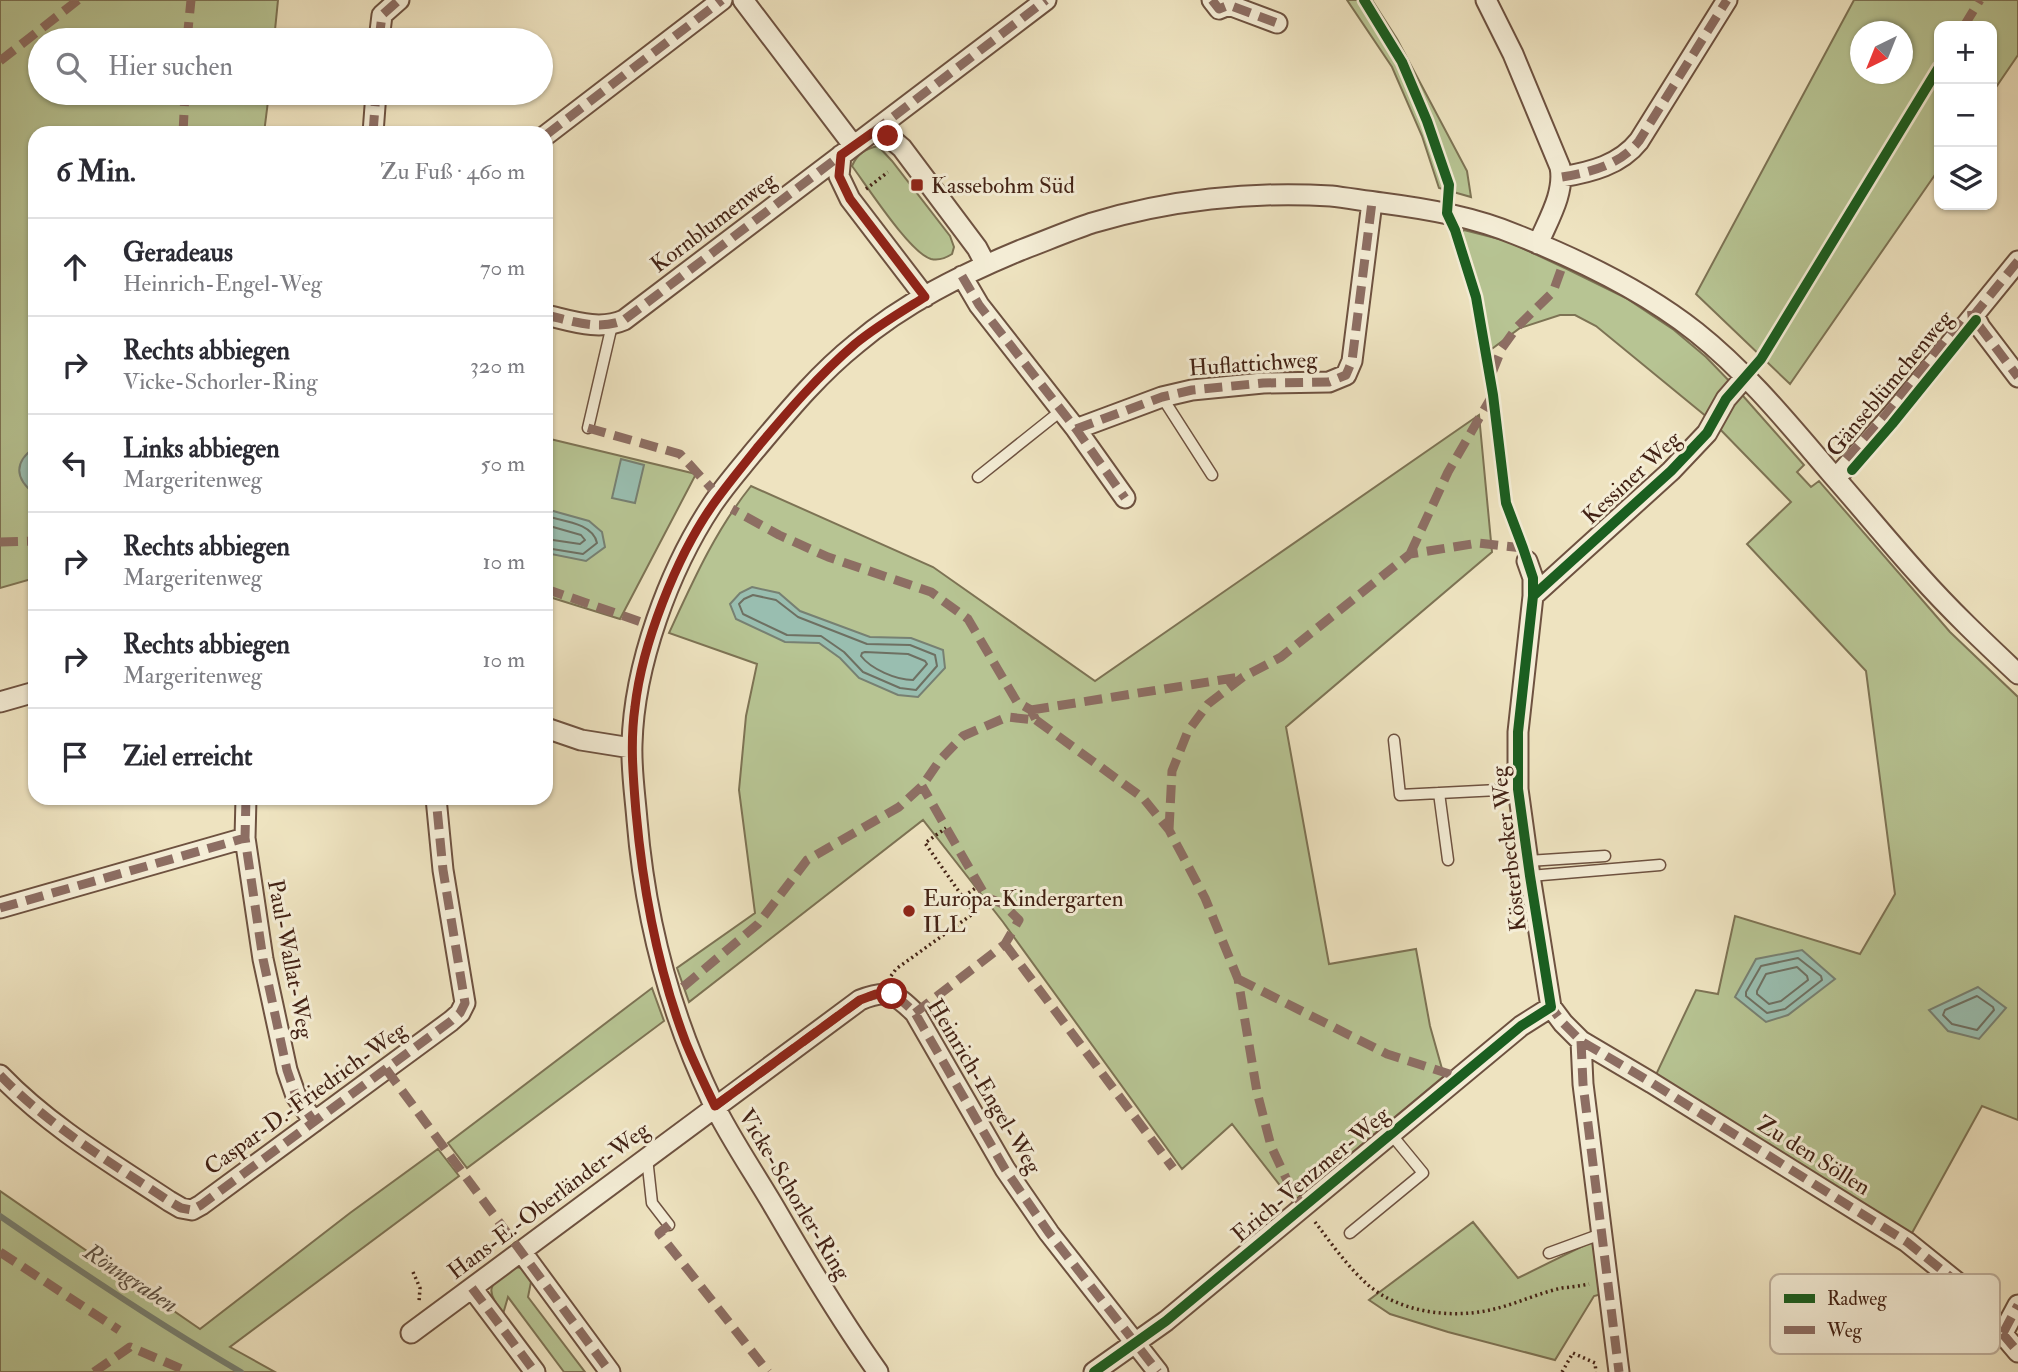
<!DOCTYPE html>
<html lang="de">
<head>
<meta charset="utf-8">
<style>
  body { margin:0; font-family:"IM FELL Double Pica",serif; background:#f7f7f7; color:#2b2b33 }
  .controls { position:absolute; right:21px; top:21px; display:grid; overflow:hidden; border-radius:14px; box-shadow:0 2px 5px #0004 }
  .controls button { width:63px; height:63px; display:grid; place-items:center; padding:0; border:0; border-bottom:2px solid #e1e1e2; background:#fff; color:#2b2b33; font:35px sans-serif }
  .compass { position:absolute; left:1850px; top:21px; width:63px; height:63px; border-radius:50%; background:#fff; box-shadow:0 2px 5px #0004; rotate:223deg }
  .stop { position:absolute; width:21px; height:21px; margin:-16px; border:5px solid #8f2418; border-radius:50%; background:#fff }
  .stop.end { background:#8f2418; border-color:#fff; box-shadow:0 2px 7px #0008 }
  .list { margin:0; padding:0; list-style:none }
  h2 { display:flex; justify-content:space-between; align-items:center; height:91px; margin:0; padding:0 28px; font-size:30px }
  h2 small { font-size:23px; font-weight:400; color:#7c7c81 }
  .list li { display:grid; grid-template-columns:46px 1fr auto; gap:21px; align-items:center; box-sizing:border-box; height:98px; padding:0 28px; border-top:2px solid #e1e1e2 }
  .list b { display:block; font-size:26px; white-space:nowrap }
  .list p { margin:0; font-size:23px; white-space:nowrap; color:#7c7c81 }
  .list em { font-size:23px; font-style:normal; color:#7c7c81 }
  .icon { flex:none; width:38px; height:38px; fill:none; stroke:currentColor; stroke-width:2; stroke-linecap:round; stroke-linejoin:round }
  .map { position:relative; flex:none; width:2018px; height:1372px; overflow:hidden }
  .search { position:absolute; background:#fff; box-shadow:0 2px 5px #0004; left:28px; top:28px; width:525px; height:77px; display:flex; align-items:center; gap:18px; box-sizing:border-box; padding:0 24px; border-radius:38px; color:#7c7c81; font-size:26px }
  .panel { position:absolute; background:#fff; box-shadow:0 2px 5px #0004; left:28px; top:126px; width:525px; height:679px; border-radius:21px }
  .map>svg:first-child { display:block }
  .green { fill:#b7c493; stroke:#7d7354; stroke-width:2; fill-rule:evenodd }
  .water { fill:#99beb0; stroke:#778072; stroke-width:2 }
  .lines { fill:none; stroke-linecap:round; stroke-linejoin:round }
  .shore { stroke:#6e7062; stroke-width:2 }
  .stream { stroke:#778072; stroke-width:6 }
  .lane-casing { stroke:#6e5240; stroke-width:13 }
  .street-casing { stroke:#6e5240; stroke-width:23 }
  .path { stroke:#432215; stroke-width:3.5; stroke-dasharray:2 3.5; stroke-linecap:butt }
  .lane { stroke:#f4edd6; stroke-width:10 }
  .street { stroke:#f4edd6; stroke-width:19 }
  .quiet { stroke:#8d6e63; stroke-width:9; stroke-dasharray:18 9; stroke-linecap:butt }
  .cycleway-casing { stroke:#f4edd6; stroke-width:15 }
  .cycleway { stroke:#1b5e20; stroke-width:10 }
  .route { stroke:#8f2418; stroke-width:9 }
  .poi-dot { fill:#8f2418; stroke:#f4edd6; stroke-width:2.5 }
  .labels { text-anchor:middle; stroke-width:6; stroke-linejoin:round; paint-order:stroke }
  .poi-label { font-size:23px; fill:#432215; stroke:#f4edd6; text-anchor:start }
  .street-label { font-size:23px; fill:#432215; stroke:#f4edd6 }
  .water-label { font-size:24px; font-style:italic; fill:#5d5144; stroke:#f4edd6 }
  .key { fill:#f4edd6; stroke:#bfb09c; stroke-width:2 }
  .key-label { font-size:19px; fill:#432215 }
</style>
</head>
<body>
<div class="map">
<svg width="2018" height="1372" viewBox="0 0 2018 1372">
  <rect width="100%" height="100%" fill="#eee3c0"/>
  <filter id="stains"><feTurbulence type="fractalNoise" baseFrequency=".00286" numOctaves="4"/><feColorMatrix values="0 0 0 0 .2 0 0 0 0 .09 0 0 0 0 .02 0 0 0 .5 -.17"/></filter>
  <radialGradient id="worn" r=".72"><stop offset=".6" stop-color="#630" stop-opacity="0"/><stop offset="1" stop-color="#630" stop-opacity=".3"/></radialGradient>
  <path class="green" d="M0,0h278l-4,40h-234v53h229l-5,40h-229v445l-35,10z
    M1347,0h25l25,39 70,132 4,26 -32,-9 -17,-52 -30,-69z
    M1854,0h164v55l-26,38v-67h-53v143l-149,215 -94,-90zM1860,32h42v42h-42z
    M878,146l14,15 58,75 4,11 -2,7c-6,4 -12,7 -21,5 -21,-6 -64,-73 -79,-93 5,-12 13,-17 26,-20z
    M1464,230l43,11 60,28 59,29 48,32 32,27 30,31 68,77 -7,7 14,15 8,-6 131,151 68,65v423l-36,-14 -75,136 -255,-159 44,-93 22,4 17,-78 125,38 35,-60 -29,-223 -119,-127 44,-42 -78,-80 -117,-96 -21,-11h-15l-40,13 -31,23 -11,-62 -20,-53z
    M1479,415l13,137 -206,175 43,237 87,-15 14,77 14,50 -151,126 -61,-78 -50,45 -179,-247 -80,-102 -234,182 -12,-34 78,-55 -16,-123 7,-74 11,-52 -88,-31c24,-52 46,-102 82,-147l182,81 162,114z
    M546,438l150,36 -76,145 -74,-23z
    M652,988l12,33 -197,147 -19,-25z
    M438,1149l21,27 -229,171 45,25h-275v-181l200,138 150,-116z
    M1473,1222l45,56 75,-37 9,53 -8,2 -39,64 -107,-28 -58,-18 -21,-14z
    M512,1267c10,0 14,2 20,10l-4,20 57,75h-21l-56,-75 -5,17c-19,-26 -14,-28 9,-47z"/>
  <path class="water" d="M35,447v47c-21,-16 -21,-32 0,-47z
    M621,459l23,6 -9,38 -23,-5z
    M546,509l43,12 13,11 3,15 -19,14 -40,-8z
    M752,587l27,6 21,18 70,26 41,1 32,12 2,18 -27,29 -20,-2 -39,-17 -19,-20 -21,-15 -34,-1 -49,-23 -6,-15 10,-11z
    M1802,950l33,29 -47,36 -22,7 -31,-25 21,-38z
    M1978,987l28,21 -27,31 -31,-8 -19,-21z"/>
  <g class="lines">
    <path class="shore" d="M546,516c16,5 47,7 51,27l-14,11 -37,-6
      M546,525l35,10 4,5 -5,4 -34,-5
      M753,595l23,5 22,17 69,27 43,1 25,10 2,11 -21,24 -16,-2 -37,-16 -19,-20 -23,-16 -34,-1 -44,-21 -4,-10 5,-5z
      M865,652l43,2 17,7 2,3 -14,16c-17,0 -42,-11 -52,-24l1,-3z
      M1798,958l23,18 1,4 -37,29 -18,4 -21,-17v-4l15,-26z
      M1797,967l10,9 1,4 -27,21 -12,3 -12,-10v-3l9,-17z
      M1977,996l16,11 1,3 -17,20 -25,-6 -9,-9 2,-5z"/>
    <path class="stream" d="M0,1216c78,54 158,108 241,156"/>
    <defs>
      <path id="lane" d="M1745,377l13,-14
        M1162,397l50,78
        M588,428l24,-103
        M978,477l84,-67
        M1394,740l6,55 118,-6
        M1439,793l9,67
        M1528,861l77,-5
        M1530,876l130,-11
        M647,1158l5,45 17,22
        M1350,1233l73,-60 -32,-39
        M1549,1253l52,-19"/>
      <path id="street" d="M743,0l110,145
        M1212,0l7,9 10,-4 48,18
        M1486,0l27,54 47,113c5,26 -12,53 -22,77
        M379,40l3,-25 17,-15
        M373,133l3,-40
        M872,133l16,3 14,12 75,100 9,17
        M546,135l176,-135
        M841,155l-2,21 11,23 75,98
        M1562,177c29,-5 58,-12 77,-36l88,-141
        M2018,261l-44,54 6,12 38,50
        M962,276l17,29 97,124 49,69
        M546,315c26,6 53,16 78,5l422,-320
        M1076,429l86,-32 30,-7 71,-7 66,-1 17,-7 6,-14 20,-159
        M1836,478l56,-63 82,-100
        M1527,561l6,17v18l-15,136v57l12,87 21,131 12,16 18,18 71,42 255,159 56,45 55,65
        M1533,596l138,-125 36,-38 19,-34 19,-22
        M0,702l35,-10
        M546,728l35,12 50,8
        M246,798l-1,40 18,121 24,111 9,26 18,26
        M0,908l245,-70
        M1581,1041l2,43 36,288
        M0,1075c49,51 110,87 169,126l12,7 11,2 9,-5 250,-184 9,-8 5,-10 -22,-133 -7,-72
        M521,1251l89,121
        M472,1288l63,84
        M411,1333l449,-333c27,-11 35,-7 55,13l90,156 44,64 109,139
        M2003,1333l15,-28
        M878,1372c-37,-52 -70,-107 -102,-162 -21,-36 -46,-72 -64,-109 -42,-88 -67,-184 -75,-281 -2,-25 -6,-51 -5,-76 2,-79 37,-174 80,-239 12,-18 26,-34 39,-50 33,-39 65,-79 105,-111 48,-41 107,-70 165,-94 24,-9 47,-19 71,-27 76,-23 160,-32 239,-27 17,2 34,5 51,7 46,6 92,14 135,32 63,25 126,55 179,97 53,42 96,96 140,147 28,32 55,65 83,96 31,35 65,67 99,99
        M1094,1372l72,-51 355,-295 30,-19"/>
    </defs>
    <use href="#lane" class="lane-casing"/>
    <use href="#street" class="street-casing"/>
    <path class="path" d="M866,189l22,-17
      M964,896l16,-11
      M891,976l5,-7 78,-56 -49,-70 21,-15
      M1315,1222c16,21 32,44 52,62 31,28 83,35 123,26 24,-5 48,-17 72,-22 9,-1 18,-2 27,-4
      M413,1272l7,16 -1,14
      M1562,1372l11,-19 22,10 1,9"/>
    <use href="#lane" class="lane"/>
    <use href="#street" class="street"/>
    <path class="quiet" d="M1212,0l7,9 10,-4 48,18
      M1964,26l16,-26
      M187,40l4,-40
      M379,40l3,-25 17,-15
      M0,61l78,-61
      M183,133l2,-40
      M373,133l3,-40
      M872,133l174,-133
      M546,135l176,-135
      M1562,177c29,-5 58,-12 77,-36l88,-141
      M2018,261l-44,54 6,12 38,50
      M962,276l17,29 97,124 49,69
      M546,315c26,6 53,16 78,5l217,-165
      M1492,373l10,-25 15,-21 36,-35 9,-25
      M588,428l92,26 32,35
      M1076,429l86,-32 30,-7 71,-7 66,-1 17,-7 6,-14 20,-159
      M1846,459l38,-42 80,-101 10,-1
      M0,542l35,-1
      M1410,554l38,-82 44,-76
      M546,589l98,34
      M1031,710l209,-33
      M1036,720l107,78 26,32 36,68 33,81 19,113 14,54 21,45 11,15
      M246,798l-1,40 18,121 24,111 9,26 18,26
      M1169,830l3,-59 16,-40 20,-27 35,-27 38,-20 129,-103 68,-11 45,5
      M0,908l245,-70
      M1005,944l168,224
      M1238,979l149,75 72,23
      M683,987l75,-63 49,-64 92,-53 23,-21 18,-26 23,-24 44,-19 29,3 -5,-10 -14,-8 -49,-83 -37,-27 -103,-35 -49,-22 -47,-26
      M1550,1001l1,6 12,16 18,18 71,42 255,159 56,45 55,65
      M915,1013l90,-69 14,-24 -16,-16 -17,-7 -64,-111
      M1581,1041l2,43 36,288
      M386,1069l224,303
      M0,1075c49,51 110,87 169,126l12,7 11,2 9,-5 250,-184 9,-8 5,-10 -22,-133 -7,-72
      M715,1106l145,-106c27,-11 35,-7 55,13l90,156 44,64 109,139
      M669,1225l-10,8 109,139
      M0,1252l119,78
      M472,1288l63,84
      M2003,1333l15,-28
      M94,1372l36,-25 59,25"/>
    <defs>
      <path id="cycleway" d="M1852,470l40,-46 84,-104
        M1533,596l138,-125 36,-38 19,-34 35,-40 178,-292
        M1094,1372l72,-51 355,-295 30,-19 -21,-131 -12,-87v-57l15,-136v-18l-10,-30 -17,-45 -13,-108 -17,-98 -21,-67 -8,-17 2,-28 -22,-64 -25,-59 -38,-62"/>
    </defs>
    <use href="#cycleway" class="cycleway-casing"/>
    <use href="#cycleway" class="cycleway"/>
  </g>
  <g class="lines">
    <path class="route" d="M888,136l-16,-3 -31,22 -2,21 11,23 75,98c-24,15 -48,29 -70,47 -36,31 -67,67 -98,104 -15,19 -31,38 -45,58 -36,52 -70,138 -77,201 -5,35 -2,69 1,105 7,78 22,158 50,231 9,22 19,42 29,63l145,-106 16,-6h16"/>
  </g>
  <g class="poi-dot">
    <rect x="910" y="178" width="14" height="14" rx="3.5"/>
    <circle cx="909" cy="911" r="7"/>
  </g>
  <g class="labels">
    <g class="poi-label">
      <text x="931" y="193">Kassebohm Süd</text>
      <text x="923" y="906">Europa-Kindergarten<tspan x="923" dy="26">ILL</tspan></text>
    </g>
    <g class="street-label">
      <text transform="translate(713 222) rotate(-37)" y="8">Kornblumenweg</text>
      <text transform="translate(1253 363) rotate(-4)" y="8">Huflattichweg</text>
      <text transform="translate(1889 383) rotate(-50)" y="8">Gänseblümchenweg</text>
      <text transform="translate(1631 477) rotate(-43)" y="8">Kessiner Weg</text>
      <text transform="translate(1508 849) rotate(-97)" y="8">Kösterbecker Weg</text>
      <text transform="translate(291 959) rotate(79)" y="8">Paul-Wallat-Weg</text>
      <text transform="translate(985 1086) rotate(59)" y="8">Heinrich-Engel-Weg</text>
      <text transform="translate(305 1098) rotate(-36)" y="8">Caspar-D.-Friedrich-Weg</text>
      <text transform="translate(1814 1155) rotate(32)" y="8">Zu den Söllen</text>
      <text transform="translate(1310 1174) rotate(-40)" y="8">Erich-Venzmer-Weg</text>
      <text transform="translate(795 1194) rotate(59)" y="8">Vicke-Schorler-Ring</text>
      <text transform="translate(548 1200) rotate(-37)" y="8">Hans-E.-Oberländer-Weg</text>
    </g>
    <g class="water-label">
      <text transform="translate(131 1278) rotate(33)" y="8">Rönngraben</text>
    </g>
  </g>
  <rect x="1770" y="1274" width="230" height="80" rx="10" class="key"/>
  <rect x="1784" y="1294" width="31" height="9" fill="#1b5e20"/>
  <rect x="1784" y="1326" width="31" height="8" fill="#8d6e63"/>
  <g class="key-label">
    <text x="1827" y="1305">Radweg</text>
    <text x="1827" y="1337">Weg</text>
  </g>
  <rect width="100%" height="100%" filter="url(#stains)"/>
  <rect width="100%" height="100%" fill="url(#worn)"/>
</svg>
<div class="controls">
<button>+</button>
<button>−</button>
<button><svg class="icon" aria-label="layers" viewBox="0 0 24 24"><path d="M12 4l9 5-9 5-9-5zM3 14l9 5 9-5"/></svg></button>
</div>
<svg class="compass" viewBox="-18 -18 36 36"><path d="M0-13l5 13h-10z" fill="#e53935"/><path d="M0 13l5-13h-10z" fill="#7c7c81"/></svg>
<div class="stop" style="left:892px;top:994px"></div>
<div class="stop end" style="left:888px;top:136px"></div>
<div class="search"><svg class="icon" aria-label="search" viewBox="0 0 24 24"><circle cx="10" cy="10" r="6"/><path d="M15 15l6 6"/></svg>Hier suchen</div>
<section class="panel">
<h2>6 Min.<small>Zu Fuß · 460 m</small></h2>
<ul class="list">
<li><svg class="icon" aria-label="ahead" viewBox="0 0 24 24"><path d="M12 20V5M6 11l6-6 6 6"/></svg><div><b>Geradeaus</b><p>Heinrich-Engel-Weg</p></div><em>70 m</em></li>
<li><svg class="icon" aria-label="right" viewBox="0 0 24 24"><path d="M7 20v-9h11M14 6l5 5-5 5"/></svg><div><b>Rechts abbiegen</b><p>Vicke-Schorler-Ring</p></div><em>320 m</em></li>
<li><svg class="icon" aria-label="left" viewBox="0 0 24 24"><path d="M17 20v-9H6M10 6l-5 5 5 5"/></svg><div><b>Links abbiegen</b><p>Margeritenweg</p></div><em>50 m</em></li>
<li><svg class="icon" aria-label="right" viewBox="0 0 24 24"><path d="M7 20v-9h11M14 6l5 5-5 5"/></svg><div><b>Rechts abbiegen</b><p>Margeritenweg</p></div><em>10 m</em></li>
<li><svg class="icon" aria-label="right" viewBox="0 0 24 24"><path d="M7 20v-9h11M14 6l5 5-5 5"/></svg><div><b>Rechts abbiegen</b><p>Margeritenweg</p></div><em>10 m</em></li>
<li><svg class="icon" aria-label="arrive" viewBox="0 0 24 24"><path d="M6 21V4h12l-3 4 3 4H6"/></svg><div><b>Ziel erreicht</b></div></li>
</ul>
</section>
</div>
</body>
</html>
